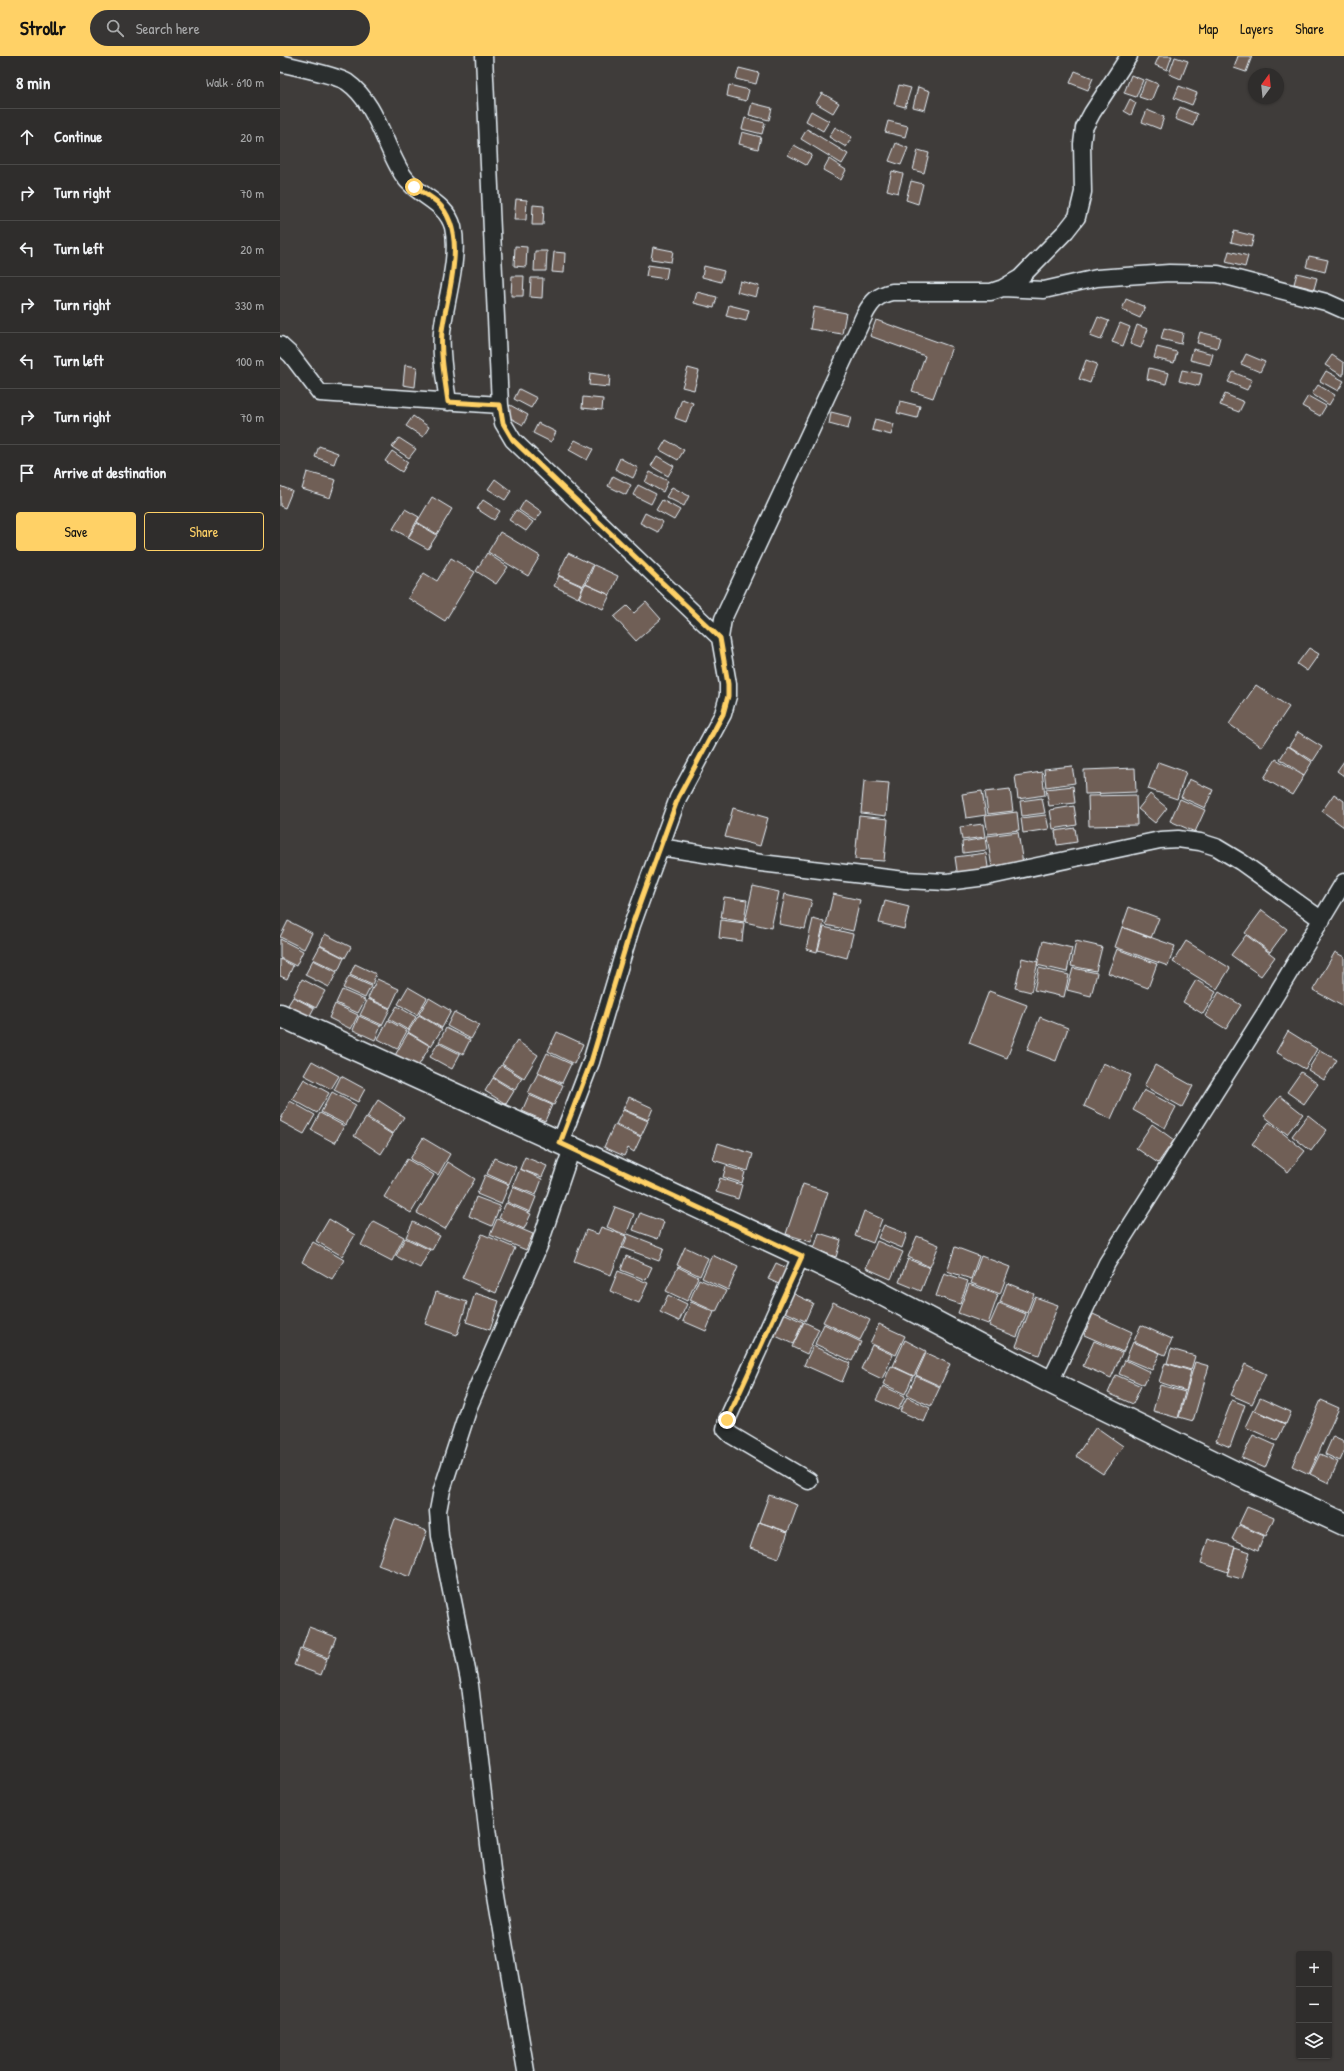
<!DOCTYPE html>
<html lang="en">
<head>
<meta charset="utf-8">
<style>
  body { margin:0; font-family:"Patrick Hand",sans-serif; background:#373534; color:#f1f3f6 }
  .controls { position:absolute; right:12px; bottom:12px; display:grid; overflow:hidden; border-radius:4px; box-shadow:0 1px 3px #0004 }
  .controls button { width:36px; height:36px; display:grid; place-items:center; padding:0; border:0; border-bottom:1px solid #4a4948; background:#2f2d2c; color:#f1f3f6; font:20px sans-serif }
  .compass { position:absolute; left:968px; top:12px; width:36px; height:36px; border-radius:50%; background:#2f2d2c; box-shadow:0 1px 3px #0004; rotate:15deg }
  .stop { position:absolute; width:12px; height:12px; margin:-9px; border:3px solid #ffd166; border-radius:50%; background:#fff }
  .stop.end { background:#ffd166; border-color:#fff; box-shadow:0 1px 4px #0008 }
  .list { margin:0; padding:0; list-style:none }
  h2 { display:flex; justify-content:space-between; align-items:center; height:52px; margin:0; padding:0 16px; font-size:17px }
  h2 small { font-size:13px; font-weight:400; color:#a7a8a9 }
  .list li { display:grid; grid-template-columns:26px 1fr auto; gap:12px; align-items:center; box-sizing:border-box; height:56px; padding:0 16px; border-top:1px solid #4a4948 }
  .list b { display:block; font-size:15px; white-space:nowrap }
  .list em { font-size:13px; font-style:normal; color:#a7a8a9 }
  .actions { display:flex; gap:8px; padding:12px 16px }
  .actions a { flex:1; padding:9px 0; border:1px solid #ffd166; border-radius:4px; text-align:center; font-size:14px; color:#ffd166 }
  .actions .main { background:#ffd166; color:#111 }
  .icon { flex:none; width:22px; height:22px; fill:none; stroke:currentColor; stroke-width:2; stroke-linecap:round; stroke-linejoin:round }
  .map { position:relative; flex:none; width:1064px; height:2015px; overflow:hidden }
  header { display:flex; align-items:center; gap:24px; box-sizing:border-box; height:56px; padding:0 20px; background:#ffd166; color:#111 }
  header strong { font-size:19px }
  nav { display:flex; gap:22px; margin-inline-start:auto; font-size:14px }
  .search { width:280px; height:36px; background:#373534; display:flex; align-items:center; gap:10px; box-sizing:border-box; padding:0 14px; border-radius:22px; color:#a7a8a9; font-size:15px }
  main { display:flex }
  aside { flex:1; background:#2f2d2c }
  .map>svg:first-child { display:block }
  .building { fill:#6f5e57; stroke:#e8f1f8 }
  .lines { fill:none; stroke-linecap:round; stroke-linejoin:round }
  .street-casing { stroke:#e8f1f8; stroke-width:19 }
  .secondary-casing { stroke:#e8f1f8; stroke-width:25 }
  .street { stroke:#2a2d2e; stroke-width:16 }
  .secondary { stroke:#2a2d2e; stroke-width:22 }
  .route { stroke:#ffd166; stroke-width:5 }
</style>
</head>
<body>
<header>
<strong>Strollr</strong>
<div class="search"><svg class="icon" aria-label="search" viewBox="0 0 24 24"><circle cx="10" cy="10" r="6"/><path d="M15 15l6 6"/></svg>Search here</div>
<nav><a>Map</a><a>Layers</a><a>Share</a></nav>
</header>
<main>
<aside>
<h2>8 min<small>Walk · 610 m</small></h2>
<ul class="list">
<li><svg class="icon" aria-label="ahead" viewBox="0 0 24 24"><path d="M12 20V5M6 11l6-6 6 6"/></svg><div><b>Continue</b></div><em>20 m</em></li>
<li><svg class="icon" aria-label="right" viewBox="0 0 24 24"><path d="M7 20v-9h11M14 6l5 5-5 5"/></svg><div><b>Turn right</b></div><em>70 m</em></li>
<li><svg class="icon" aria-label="left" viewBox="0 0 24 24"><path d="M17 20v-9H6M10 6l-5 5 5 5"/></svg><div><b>Turn left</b></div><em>20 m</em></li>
<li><svg class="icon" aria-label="right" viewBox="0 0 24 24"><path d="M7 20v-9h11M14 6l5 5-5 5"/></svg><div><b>Turn right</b></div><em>330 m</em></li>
<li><svg class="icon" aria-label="left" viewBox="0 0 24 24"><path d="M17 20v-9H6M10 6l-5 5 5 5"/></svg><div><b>Turn left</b></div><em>100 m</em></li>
<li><svg class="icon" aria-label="right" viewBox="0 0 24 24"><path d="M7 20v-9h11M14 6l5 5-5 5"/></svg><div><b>Turn right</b></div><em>70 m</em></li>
<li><svg class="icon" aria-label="arrive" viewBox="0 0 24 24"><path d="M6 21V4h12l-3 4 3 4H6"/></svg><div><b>Arrive at destination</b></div></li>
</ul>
<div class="actions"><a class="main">Save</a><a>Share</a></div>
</aside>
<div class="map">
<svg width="1064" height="2015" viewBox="0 0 1064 2015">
  <rect width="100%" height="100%" fill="#3f3c3a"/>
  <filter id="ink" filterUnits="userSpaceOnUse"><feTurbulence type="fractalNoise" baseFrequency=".025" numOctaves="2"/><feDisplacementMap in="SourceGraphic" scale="8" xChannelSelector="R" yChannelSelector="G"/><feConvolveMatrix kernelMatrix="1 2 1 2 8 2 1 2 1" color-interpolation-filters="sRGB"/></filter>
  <g filter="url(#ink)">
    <path class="building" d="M879,0h13l-5,14 -12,-5z
      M958,0h14l-6,16 -12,-4z
      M895,1l13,4 -7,18 -12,-5z
      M459,12l20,5 -3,11 -20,-5z
      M795,15l18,7 -5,12 -18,-7z
      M851,19l12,5 -7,17 -12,-4z
      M866,23l12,5 -7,17 -12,-4z
      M449,29l20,5 -3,11 -19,-5z
      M619,29l12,3 -6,19 -11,-3z
      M899,30l18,7 -5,12 -18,-7z
      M638,31l12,4 -5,19 -12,-3z
      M542,37l17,10 -6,10 -17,-10z
      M850,43l6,4 -5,12 -7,-4z
      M472,47l20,5 -3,12 -20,-5z
      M900,51l17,7 -4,12 -18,-7z
      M867,54l17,7 -4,12 -18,-7z
      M531,55l18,10 -6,10 -17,-10z
      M465,62l20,5 -3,11 -20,-5z
      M608,65l20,5 -3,11 -20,-5z
      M555,71l17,10 -6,10 -17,-10z
      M527,73l41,25 -6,10 -41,-25z
      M462,76l19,5 -3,12 -19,-5z
      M616,87l12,5 -7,17 -12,-4z
      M514,89l18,10 -6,10 -18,-10z
      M638,94l11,3 -5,20 -11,-3z
      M549,103l17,11 -5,10 -18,-10z
      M612,115l11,3 -5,19 -11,-3z
      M631,125l12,3 -5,20 -12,-4z
      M236,143l11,1 -1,20h-12z
      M253,149l11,1 -1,19h-11z
      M954,175l20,5 -3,11 -20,-5z
      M235,190l12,1 -1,20 -12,-1z
      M373,191l20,4 -2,11 -20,-3z
      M255,195h12l-1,20h-12z
      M949,195l19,5 -3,11 -19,-5z
      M274,196l11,1 -1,20 -12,-1z
      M1029,200l19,4 -3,12 -19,-5z
      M368,209l20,3 -2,11 -20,-3z
      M424,210l20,5 -3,11 -19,-5z
      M1017,217l20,5 -3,11 -20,-5z
      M232,220h12l-1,20h-12z
      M251,222h12l-1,20 -12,-1z
      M460,225l19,5 -3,11 -19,-5z
      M417,236l20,5 -3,11 -20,-5z
      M846,243l19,8 -5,11 -18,-8z
      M449,249l20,5 -3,11 -20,-5z
      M534,251l32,6 -4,21 -32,-5z
      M818,261l11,4 -8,19 -11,-4z
      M596,264l76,27 -19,51 -21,-7 13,-35 -55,-20z
      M840,267l10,4 -7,19 -11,-4z
      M857,269l11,4 -7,19 -11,-4z
      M884,272l19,5 -2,11 -20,-5z
      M920,276l20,5 -3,11 -20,-5z
      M877,291l20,5 -3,11 -20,-5z
      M913,293l20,5 -3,11 -20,-5z
      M966,298l19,8 -5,10 -19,-8z
      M1052,299l12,8 -1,13 -18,-11z
      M806,304l11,4 -7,19 -11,-4z
      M125,309l12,2 -2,20 -12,-2z
      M408,312l11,3 -5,19 -12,-3z
      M869,312l20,5 -3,11 -19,-5z
      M902,314l20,4 -3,12 -20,-5z
      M1046,315l18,10 -6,10 -18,-10z
      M953,316l19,8 -5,10 -19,-8z
      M310,317l20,3 -1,11 -20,-2z
      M1038,329l17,10 -6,10 -17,-11z
      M239,333l18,9 -6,10 -17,-9z
      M945,338l19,8 -5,10 -19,-7z
      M1028,340l18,10 -6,10 -18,-10z
      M303,341l20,2 -1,11 -20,-2z
      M402,343l11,4 -7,19 -11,-4z
      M620,345l20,5 -3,12 -20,-5z
      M230,349l18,10 -5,10 -18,-10z
      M551,356l20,5 -3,12 -19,-5z
      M133,360l16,11 -6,10 -17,-11z
      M595,363l19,5 -3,11 -19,-5z
      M258,367l18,9 -5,10 -18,-9z
      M119,382l17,11 -7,9 -17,-11z
      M295,384l18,9 -6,11 -18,-10z
      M386,384l18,10 -6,10 -18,-10z
      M39,390l19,7 -4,11 -19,-7z
      M112,395l16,11 -6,10 -17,-11z
      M377,400l17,10 -6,10 -17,-10z
      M340,402l18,10 -5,10 -18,-9z
      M27,416l29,8 -6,18 -28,-9z
      M370,416l18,9 -5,11 -18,-10z
      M333,420l18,9 -5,10 -18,-9z
      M215,423l16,12 -6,9 -17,-11z
      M358,429l18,9 -5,10 -18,-9z
      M0,430l12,5 -7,17 -5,-2z
      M392,431l17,9 -5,10 -18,-9z
      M152,441l20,12 -15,25 -20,-12z
      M203,444l17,11 -6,9 -17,-11z
      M245,444l17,12 -7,9 -16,-11z
      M382,444l18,10 -6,10 -18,-10z
      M125,453l14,8 -11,20 -15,-8z
      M236,454l17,12 -7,9 -17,-11z
      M365,457l18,9 -5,10 -18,-9z
      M137,467l20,12 -9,14 -20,-11z
      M220,476l40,24 -12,20 -40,-24z
      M207,497l21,14 -12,17 -20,-13z
      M288,497l25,12 -10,21 -25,-11z
      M171,502l24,14 -30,49 -37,-23 16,-25 13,8z
      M314,509l24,11 -8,19 -24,-11z
      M279,520l24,11 -5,11 -24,-12z
      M305,528l25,11 -7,14 -24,-11z
      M366,546l15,17 -25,22 -22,-24 13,-11 7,7z
      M1029,592l10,6 -12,17 -10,-7z
      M976,629l33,22 -27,40 -33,-23z
      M1018,676l24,15 -9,14 -24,-15z
      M1008,690l24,16 -8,13 -24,-16z
      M996,703l28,17 -12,19 -28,-17z
      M1064,705v15l-7,-5z
      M878,706l28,10 -9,27 -29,-10z
      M792,710l3,17 -29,4 -2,-18z
      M855,712l1,24 -51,2 -1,-24z
      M762,716l3,23 -27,4 -3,-23z
      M909,723l24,11 -8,18 -24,-11z
      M584,725l25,2 -3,33 -25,-3z
      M793,730l2,17 -26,3 -3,-17z
      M730,733l3,22 -25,3 -3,-22z
      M702,735l4,24 -20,3 -4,-24z
      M870,738l17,14 -12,15 -17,-14z
      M1054,738l10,7v26l-22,-16z
      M856,739l1,30 -48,1 -1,-30z
      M762,742l3,15 -23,3 -2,-15z
      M900,743l25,11 -10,22 -25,-11z
      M794,750l3,19 -24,4 -3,-19z
      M453,752l35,10 -8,28 -35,-9z
      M737,756l2,18 -31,4 -3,-18z
      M766,759l3,14 -26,4 -2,-15z
      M579,760l29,3 -4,42 -29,-2z
      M703,768l2,13 -23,3 -2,-13z
      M795,772l2,14 -20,3 -2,-14z
      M738,776l5,32 -31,4 -5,-32z
      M705,782l2,12 -24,3 -1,-11z
      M706,797l3,21 -31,4 -3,-21z
      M473,830l26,6 -8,36 -26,-6z
      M505,838l27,6 -7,29 -26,-5z
      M553,838l27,6 -7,31 -27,-6z
      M444,841l23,3 -3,22 -23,-4z
      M605,845l24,6 -5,22 -25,-6z
      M849,851l30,11 -8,20 -29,-11z
      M982,854l25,19 -17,23 -25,-19z
      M533,863l11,3 -7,30 -11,-3z
      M441,864l23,3 -2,18 -23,-3z
      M8,865l24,12 -8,16 -24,-12z
      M544,871l29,7 -6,24 -29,-8z
      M842,871l53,19 -7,20 -53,-19z
      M45,878l26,13 -6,11 -25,-13z
      M966,879l29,22 -14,19 -30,-21z
      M0,883l23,12 -7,15 -16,-8z
      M763,885l29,7 -5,24 -30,-7z
      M796,885l26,6 -6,24 -25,-5z
      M906,885l44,27 -13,21 -44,-27z
      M40,890l24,12 -6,13 -25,-12z
      M837,893l40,15 -9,24 -40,-15z
      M1055,896l9,5v50l-31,-17z
      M742,902l16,4 -7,30 -16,-4z
      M0,903l13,7 -6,13 -7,-3z
      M33,904l24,12 -8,15 -24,-12z
      M75,908l21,10 -4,11 -22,-10z
      M759,912l30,7 -5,22 -30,-7z
      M793,912l24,5 -6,23 -24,-6z
      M69,920l22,10 -6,12 -22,-10z
      M22,923l23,12 -9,17 -23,-12z
      M97,923l22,10 -9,19 -22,-10z
      M916,924l20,12 -13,22 -20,-12z
      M128,931l19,11 -10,17 -19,-11z
      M62,934l23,10 -7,13 -22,-10z
      M709,935l38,14 -20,53 -38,-15z
      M939,936l22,13 -15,24 -21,-13z
      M13,941l21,11 -7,13 -22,-11z
      M149,942l22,13 -9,17 -23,-14z
      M88,943l22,10 -8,16 -22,-10z
      M55,948l23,11 -7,14 -22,-11z
      M117,950l19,11 -8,13 -19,-11z
      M174,956l25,13 -8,14 -24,-13z
      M139,959l23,14 -11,17 -23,-14z
      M79,960l22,10 -6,14 -22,-10z
      M760,961l28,11 -12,33 -29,-11z
      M108,964l19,11 -10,18 -19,-10z
      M166,972l24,12 -7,14 -24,-12z
      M1008,975l29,18 -12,20 -29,-17z
      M277,976l26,12 -9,20 -26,-13z
      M128,977l22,13 -14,24 -22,-13z
      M237,985l21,14 -14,23 -22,-14z
      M158,987l22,11 -8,15 -22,-12z
      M1040,994l17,10 -13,20 -16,-10z
      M267,997l24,11 -9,19 -24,-11z
      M32,1005l27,15 -8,13 -27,-14z
      M823,1007l28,12 -20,44 -27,-13z
      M221,1009l21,13 -7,12 -22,-13z
      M875,1009l38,21 -11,21 -38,-21z
      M1021,1016l17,12 -14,20 -17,-12z
      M258,1017l25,12 -9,20 -26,-12z
      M61,1020l24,13 -7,13 -24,-12z
      M213,1022l21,13 -8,13 -21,-13z
      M24,1023l25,14 -12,20 -25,-14z
      M864,1034l32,17 -11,21 -32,-18z
      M52,1036l24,13 -10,20 -25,-13z
      M249,1039l23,10 -7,16 -23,-10z
      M1000,1040l23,18 -16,20 -23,-18z
      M349,1041l24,11 -5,12 -25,-11z
      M98,1044l26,17 -11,17 -26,-17z
      M10,1045l25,14 -11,19 -24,-13z
      M343,1054l25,11 -7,15 -25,-12z
      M40,1057l24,13 -9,17 -24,-13z
      M1028,1059l19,15 -16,21 -19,-15z
      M86,1062l27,17 -12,19 -27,-18z
      M989,1066l36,29 -17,21 -36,-28z
      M872,1068l22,16 -16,23 -22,-15z
      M334,1069l27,12 -7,15 -6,-4 -4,8 -20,-9z
      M143,1082l27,16 -12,21 -28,-16z
      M438,1087l35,11 -5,17 -35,-11z
      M245,1101l22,9 -5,11 -22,-8z
      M214,1102l22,9 -7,17 -22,-10z
      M127,1103l27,16 -23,38 -27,-16z
      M168,1106l27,17 -30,50 -28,-16z
      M446,1110l19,6 -3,11 -19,-6z
      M240,1113l22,10 -6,16 -23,-9z
      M205,1119l24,10 -8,19 -24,-10z
      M440,1122l22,7 -4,14 -22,-7z
      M523,1128l25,8 -17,50 -25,-8z
      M233,1131l23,10 -6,15 -23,-10z
      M196,1141l24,9 -8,20 -23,-10z
      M226,1147l25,11 -7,15 -25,-11z
      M335,1151l19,7 -8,21 -19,-8z
      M584,1155l18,8 -9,24 -18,-7z
      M360,1157l24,9 -6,17 -25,-9z
      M49,1163l26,16 -13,21 -26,-15z
      M217,1163l36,15 -7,16 -36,-15z
      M93,1165l31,16 -12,24 -31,-16z
      M133,1166l27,14 -8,14 -26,-13z
      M604,1169l23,9 -5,14 -24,-10z
      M321,1171l25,9 -15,39 -37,-14 12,-31 12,4z
      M539,1177l22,7 -5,17 -22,-8z
      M202,1178l33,14 -19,45 -34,-15z
      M348,1178l36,14 -5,13 -36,-13z
      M637,1180l22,9 -9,22 -22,-10z
      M125,1182l25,12 -10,18 -24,-12z
      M597,1185l26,11 -12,27 -25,-11z
      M33,1186l31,18 -12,19 -30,-17z
      M405,1191l23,11 -8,18 -23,-11z
      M675,1191l24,9 -8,23 -24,-8z
      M432,1199l26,12 -10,23 -26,-12z
      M346,1200l26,11 -6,13 -25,-10z
      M701,1200l29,11 -10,27 -29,-11z
      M628,1203l22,9 -9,23 -22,-9z
      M496,1207l15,7 -8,16 -15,-7z
      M398,1211l20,10 -11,24 -21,-10z
      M338,1215l30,12 -9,20 -29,-12z
      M664,1217l24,8 -8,23 -24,-8z
      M419,1223l27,12 -10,21 -26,-12z
      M727,1227l27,11 -7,19 -27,-11z
      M689,1228l29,11 -10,29 -30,-11z
      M508,1235l25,12 -8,18 -26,-12z
      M156,1236l31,10 -10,33 -32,-11z
      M195,1237l24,8 -9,29 -24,-8z
      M388,1239l19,9 -8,17 -19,-9z
      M755,1241l23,8 -19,50 -23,-9z
      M411,1246l23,10 -8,19 -23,-10z
      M553,1246l37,18 -10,20 -37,-18z
      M719,1247l27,11 -9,23 -28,-11z
      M499,1255l24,11 -10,22 -24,-11z
      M813,1258l39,18 -9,20 -39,-17z
      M524,1266l15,7 -12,25 -15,-7z
      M544,1268l37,18 -9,19 -37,-17z
      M599,1268l26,12 -9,19 -26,-12z
      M861,1269l31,14 -7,16 -31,-14z
      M625,1284l21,11 -12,25 -21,-10z
      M814,1285l28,12 -11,25 -28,-12z
      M853,1286l27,11 -8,17 -26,-11z
      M592,1289l21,10 -11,24 -21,-10z
      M533,1290l37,17 -8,19 -38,-17z
      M891,1293l24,7 -4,14 -24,-7z
      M646,1297l24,11 -10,22 -24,-11z
      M845,1304l25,12 -6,13 -25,-11z
      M915,1306l14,4 -16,55 -14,-4z
      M885,1307l26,8 -5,20 -27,-9z
      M965,1308l21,10 -14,30 -21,-9z
      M611,1310l22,10 -8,18 -22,-10z
      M836,1319l25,11 -8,18 -25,-11z
      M636,1320l24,11 -9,19 -24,-11z
      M880,1329l25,7 -7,26 -25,-7z
      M603,1330l22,10 -7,14 -22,-10z
      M627,1341l23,11 -6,14 -24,-11z
      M980,1342l31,14 -5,12 -32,-14z
      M952,1344l13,5 -15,42 -14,-6z
      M1041,1344l18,8 -30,66 -17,-8z
      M973,1354l32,14 -8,17 -32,-14z
      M816,1371l27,19 -20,28 -27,-18z
      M973,1379l22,10 -10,23 -23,-10z
      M1053,1380l11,5v11l-4,9 -15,-7z
      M1040,1398l18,8 -9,21 -19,-9z
      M489,1439l29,10 -10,27 -29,-10z
      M967,1451l27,11 -8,18 -27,-12z
      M115,1463l32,12 -17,46 -32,-12z
      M479,1466l29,10 -9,26 -29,-10z
      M959,1469l25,11 -6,15 -26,-12z
      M928,1483l27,8 -7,25 -27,-9z
      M955,1491l15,5 -8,27 -15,-4z
      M29,1571l27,10 -8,21 -26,-10z
      M20,1593l27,10 -6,16 -27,-10z"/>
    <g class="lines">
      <defs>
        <path id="street" d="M204,0l16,349 3,18 10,17 207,198
          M0,7c15,4 56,12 67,19 30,21 37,64 56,93 13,21 43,26 50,52 7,31 -8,74 -11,105 -2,24 3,47 6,70
          M723,232l41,2 53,-12 72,-5 49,1 108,28 18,8
          M0,289l11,10 29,38 180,12
          M380,791l101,16 144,17 42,2 39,-5 174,-37 18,-1 22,3 16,5 25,15 81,58
          M280,1087l31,-81 41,-137 46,-127 45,-84 5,-18v-12l-8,-46 3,-19 142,-305c7,-13 13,-19 27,-22h99l12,-4 17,-10 46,-47 11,-14 6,-25 -1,-48 2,-16 8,-15 37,-57
          M521,1200l-74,164 -2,9 6,6 78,46
          M770,1326l57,-119 158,-250 79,-131
          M246,2015l-33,-193 -23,-193 -30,-149 -2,-25 4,-21 28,-86 69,-158 33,-98"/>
        <path id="secondary" d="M0,959l292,133 289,135 189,99 200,98 94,44"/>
      </defs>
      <use href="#street" class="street-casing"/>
      <use href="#secondary" class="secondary-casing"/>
      <use href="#street" class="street"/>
      <use href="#secondary" class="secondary"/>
    </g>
  </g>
  <g class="lines" filter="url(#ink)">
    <path class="route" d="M134,131c7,4 16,9 23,15 33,31 10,91 5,129 -2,24 3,48 6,71l52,3 3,18 10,17 207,198 8,46v12l-5,18 -45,84 -46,127 -41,137 -31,81 242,113 -75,164"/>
  </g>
</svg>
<div class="controls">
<button>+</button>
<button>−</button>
<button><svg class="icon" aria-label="layers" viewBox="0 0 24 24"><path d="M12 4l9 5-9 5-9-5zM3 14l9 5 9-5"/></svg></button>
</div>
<svg class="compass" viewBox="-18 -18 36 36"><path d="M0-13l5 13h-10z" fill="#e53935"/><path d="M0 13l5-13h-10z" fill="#a7a8a9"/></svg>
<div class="stop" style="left:134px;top:131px"></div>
<div class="stop end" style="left:447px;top:1364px"></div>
</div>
</main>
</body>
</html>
